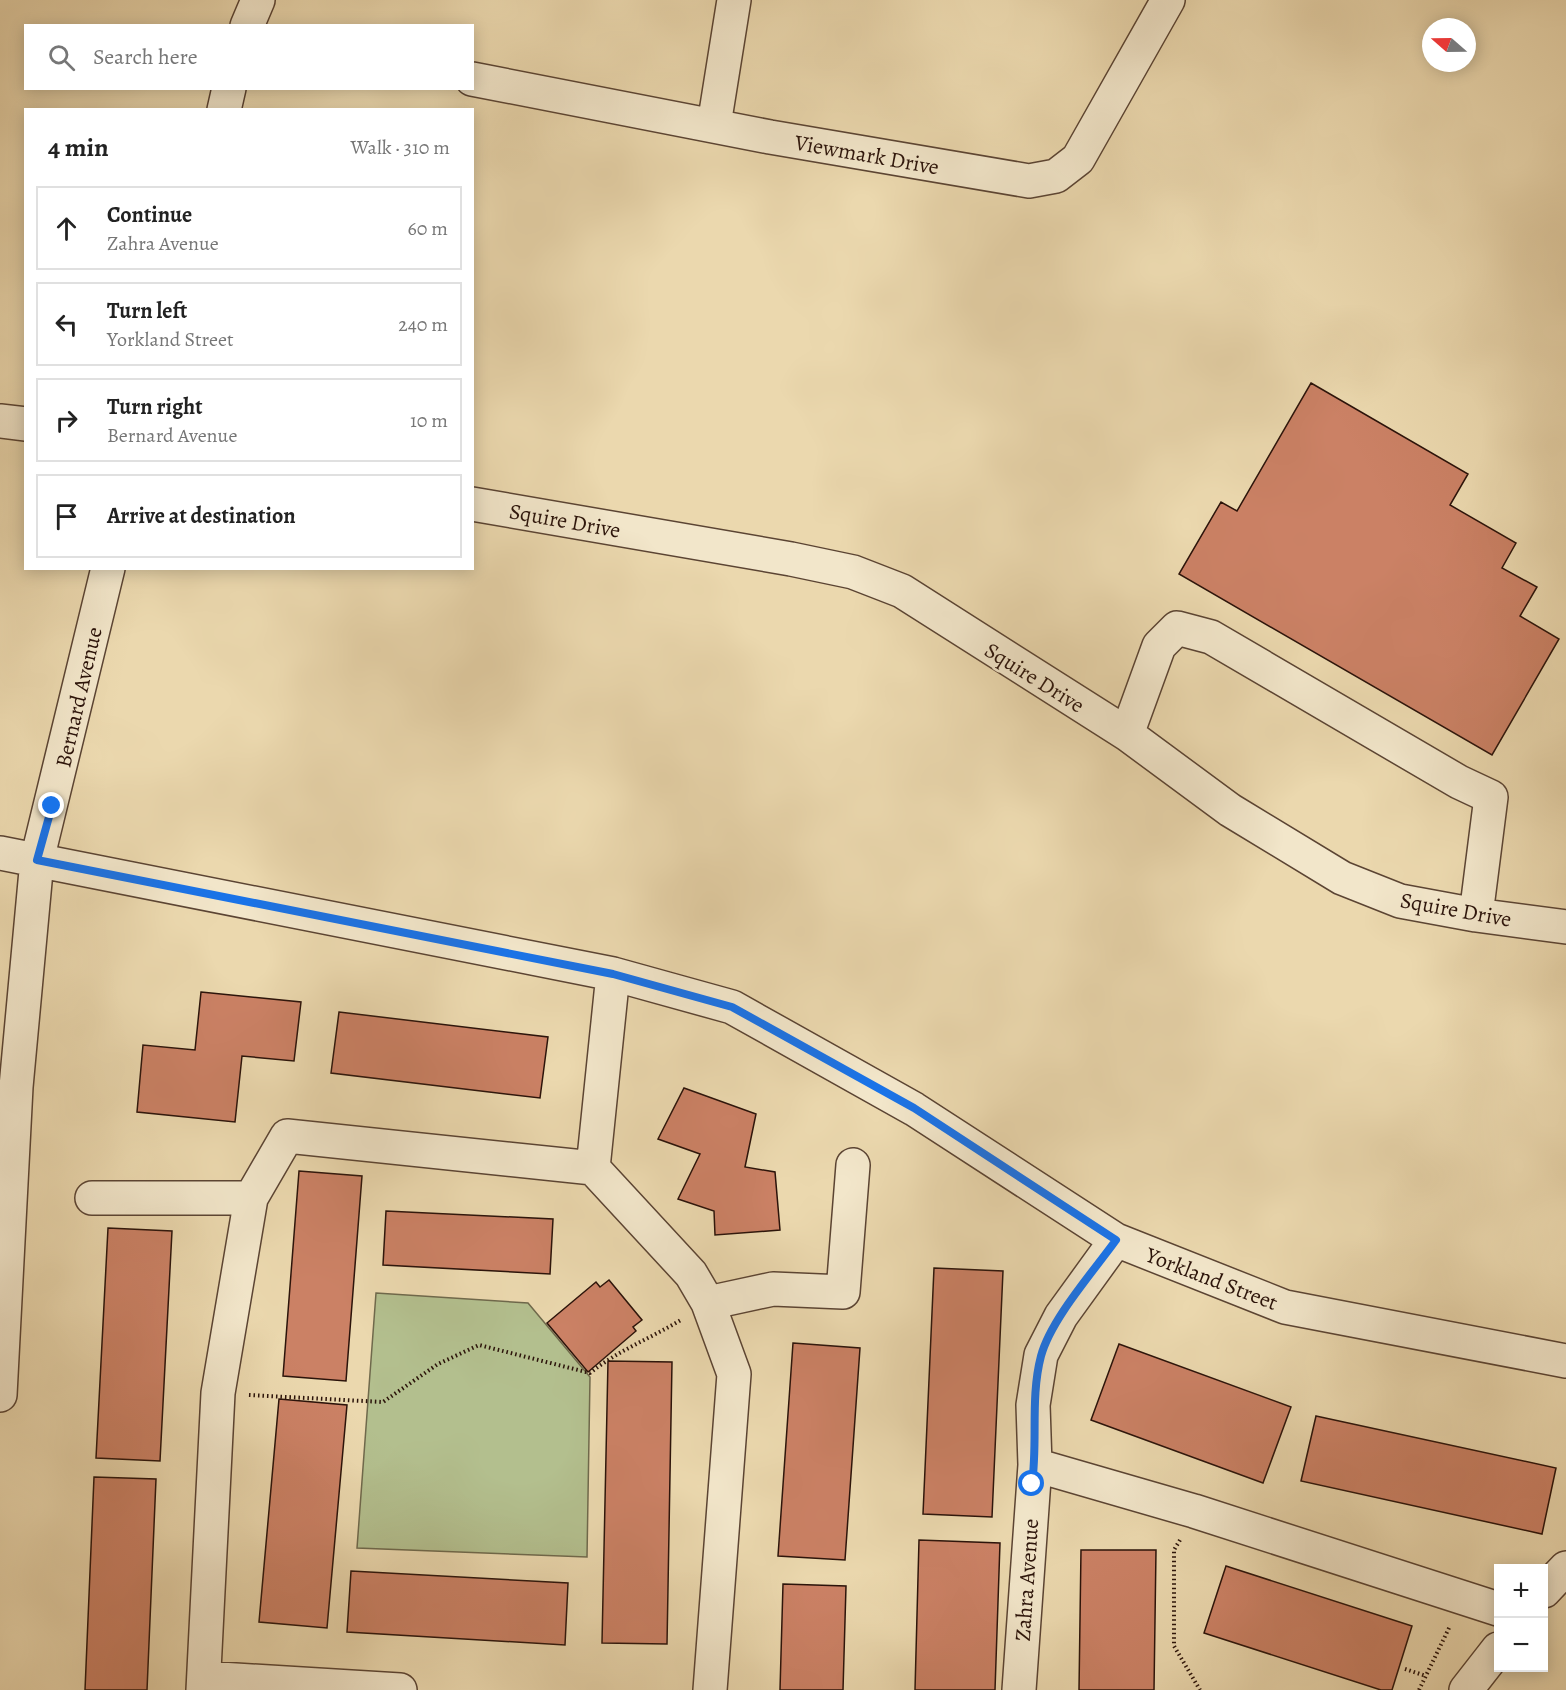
<!DOCTYPE html>
<html lang="en">
<head>
<meta charset="utf-8">
<style>
  body { margin:0; font-family:Alegreya,serif; background:#f2f2f2; color:#222 }
  .controls { position:absolute; right:18px; bottom:18px; display:grid; overflow:hidden; border-radius:0px; box-shadow:0 3px 15px #0003 }
  .controls button { width:54px; height:54px; display:grid; place-items:center; padding:0; border:0; border-bottom:2px solid #e0e0e0; background:#fff; color:#222; font:30px sans-serif }
  .compass { position:absolute; left:1422px; top:18px; width:54px; height:54px; border-radius:50%; background:#fff; box-shadow:0 3px 15px #0003; rotate:290deg }
  .stop { position:absolute; width:18px; height:18px; margin:-14px; border:4px solid #1a73e8; border-radius:50%; background:#fff }
  .stop.end { background:#1a73e8; border-color:#fff; box-shadow:0 2px 6px #0008 }
  .list { margin:0; padding:0; list-style:none }
  h2 { display:flex; justify-content:space-between; align-items:center; height:78px; margin:0; padding:0 24px; font-size:26px }
  h2 small { font-size:20px; font-weight:400; color:#767676 }
  .list li { display:grid; grid-template-columns:39px 1fr auto; gap:18px; align-items:center; box-sizing:border-box; height:84px; margin:0 12px 12px; padding:0 12px; border:2px solid #e0e0e0; border-radius:0px }
  .list b { display:block; font-size:22px; white-space:nowrap }
  .list p { margin:0; font-size:20px; white-space:nowrap; color:#767676 }
  .list em { font-size:20px; font-style:normal; color:#767676 }
  .icon { flex:none; width:33px; height:33px; fill:none; stroke:currentColor; stroke-width:2; stroke-linecap:round; stroke-linejoin:round }
  .map { position:relative; flex:none; width:1566px; height:1690px; overflow:hidden }
  .search { position:absolute; background:#fff; box-shadow:0 3px 15px #0003; left:24px; top:24px; width:450px; height:66px; display:flex; align-items:center; gap:15px; box-sizing:border-box; padding:0 21px; border-radius:0px; color:#767676; font-size:22px }
  .panel { position:absolute; background:#fff; box-shadow:0 3px 15px #0003; left:24px; top:108px; width:450px; height:462px; border-radius:0px }
  .map>svg:first-child { display:block }
  .green { fill:#b3bf8e; stroke:#6f694c; stroke-width:1.5 }
  .building { fill:#cb8165; stroke:#2b130a; stroke-width:1.5 }
  .lines { fill:none; stroke-linecap:round; stroke-linejoin:round }
  .minor-casing { stroke:#5b4433; stroke-width:36 }
  .path { stroke:#2b130a; stroke-width:4; stroke-dasharray:1.5 3; stroke-linecap:butt }
  .minor { stroke:#f2e6ca; stroke-width:33 }
  .route { stroke:#1a73e8; stroke-width:8 }
  .labels { text-anchor:middle; stroke-width:5; stroke-linejoin:round; paint-order:stroke }
  .street-label { font-size:22px; fill:#2b130a; stroke:#f2e6ca }
</style>
</head>
<body>
<div class="map">
<svg width="1566" height="1690" viewBox="0 0 1566 1690">
  <rect width="100%" height="100%" fill="#ebd8ae"/>
  <filter id="stains"><feTurbulence type="fractalNoise" baseFrequency=".00333" numOctaves="4"/><feColorMatrix values="0 0 0 0 .2 0 0 0 0 .09 0 0 0 0 .02 0 0 0 .5 -.17"/></filter>
  <radialGradient id="worn" r=".72"><stop offset=".6" stop-color="#630" stop-opacity="0"/><stop offset="1" stop-color="#630" stop-opacity=".3"/></radialGradient>
  <path class="green" d="M376,1293l152,10 62,74 -3,180 -230,-9z"/>
  <path class="building" d="M1311,383l157,91 -18,31 66,38 -14,25 35,19 -17,29 39,23 -67,116 -313,-181 42,-72 16,9z
    M201,992l100,10 -7,59 -52,-5 -7,66 -98,-10 6,-67 52,5z
    M339,1012l209,25 -8,61 -209,-25z
    M684,1088l72,26 -11,53 30,5 5,58 -65,5 -1,-24 -36,-12 22,-45 -42,-15z
    M299,1171l63,5 -16,205 -63,-5z
    M386,1211l167,8 -3,55 -167,-9z
    M108,1228l64,3 -12,230 -64,-3z
    M934,1268l69,3 -11,246 -69,-3z
    M609,1280l33,40 -9,7 3,4 -48,41 -41,-49 49,-41 4,5z
    M793,1343l67,5 -15,212 -67,-4z
    M1119,1344l172,63 -28,76 -172,-63z
    M608,1361l64,1 -5,282 -65,-1z
    M279,1399l68,6 -20,223 -68,-6z
    M1316,1416l240,52 -14,66 -241,-53z
    M94,1477l62,2 -9,211h-62z
    M919,1540l81,3 -5,147h-80z
    M1081,1550h75l-2,140h-75z
    M1226,1566l186,60 -20,64h-11l-177,-57z
    M351,1571l217,12 -3,62 -218,-13z
    M783,1584l63,2 -3,104h-63z"/>
  <g class="lines">
    <defs>
      <path id="minor" d="M247,26l11,-26
        M472,79l298,58 259,44 27,-5 22,-17 90,-159
        M224,110l5,-22
        M714,125l20,-125
        M0,421l26,3
        M472,504l319,55 62,13 49,19 225,143 103,76 112,68 58,23 76,14 90,12
        M1127,734l32,-88 18,-18 34,9 248,145 32,15 -15,118
        M0,853l613,121 119,33 182,102 202,131 169,67 281,54
        M593,1168l20,-194
        M92,1198h159
        M708,1303l65,-14 70,3 10,-127
        M0,1395l16,-308 21,-227 71,-292
        M1035,1465l159,46 304,98
        M1544,1591l22,-23
        M204,1678l196,12
        M203,1690l15,-297 33,-195 36,-62 306,32 98,106 17,29 26,71 -24,316
        M1019,1690l16,-225 -2,-60 8,-50 20,-39 55,-76
        M1466,1690l32,-41"/>
    </defs>
    <use href="#minor" class="minor-casing"/>
    <path class="path" d="M249,1395l134,7 55,-38 41,-19 111,28c27,-22 61,-35 91,-53
      M1180,1540l-6,10v96l26,44
      M1405,1669l21,7
      M1419,1690l31,-64"/>
    <use href="#minor" class="minor"/>
  </g>
  <g class="lines">
    <path class="route" d="M52,806l-15,54 576,114 119,33 182,101 202,132c-23,32 -65,79 -75,116 -11,42 -3,85 -9,128"/>
  </g>
  <g class="labels">
    <g class="street-label">
      <text transform="translate(867 154) rotate(10)" y="8">Viewmark Drive</text>
      <text transform="translate(565 520) rotate(10)" y="8">Squire Drive</text>
      <text transform="translate(1035 677) rotate(32)" y="8">Squire Drive</text>
      <text transform="translate(78 697) rotate(-77)" y="8">Bernard Avenue</text>
      <text transform="translate(1456 909) rotate(10)" y="8">Squire Drive</text>
      <text transform="translate(1212 1278) rotate(21)" y="8">Yorkland Street</text>
      <text transform="translate(1026 1580) rotate(-86)" y="8">Zahra Avenue</text>
    </g>
  </g>
  <rect width="100%" height="100%" filter="url(#stains)"/>
  <rect width="100%" height="100%" fill="url(#worn)"/>
</svg>
<div class="controls">
<button>+</button>
<button>−</button>
</div>
<svg class="compass" viewBox="-18 -18 36 36"><path d="M0-13l5 13h-10z" fill="#e53935"/><path d="M0 13l5-13h-10z" fill="#767676"/></svg>
<div class="stop" style="left:1032px;top:1484px"></div>
<div class="stop end" style="left:52px;top:806px"></div>
<div class="search"><svg class="icon" aria-label="search" viewBox="0 0 24 24"><circle cx="10" cy="10" r="6"/><path d="M15 15l6 6"/></svg>Search here</div>
<section class="panel">
<h2>4 min<small>Walk · 310 m</small></h2>
<ul class="list">
<li><svg class="icon" aria-label="ahead" viewBox="0 0 24 24"><path d="M12 20V5M6 11l6-6 6 6"/></svg><div><b>Continue</b><p>Zahra Avenue</p></div><em>60 m</em></li>
<li><svg class="icon" aria-label="left" viewBox="0 0 24 24"><path d="M17 20v-9H6M10 6l-5 5 5 5"/></svg><div><b>Turn left</b><p>Yorkland Street</p></div><em>240 m</em></li>
<li><svg class="icon" aria-label="right" viewBox="0 0 24 24"><path d="M7 20v-9h11M14 6l5 5-5 5"/></svg><div><b>Turn right</b><p>Bernard Avenue</p></div><em>10 m</em></li>
<li><svg class="icon" aria-label="arrive" viewBox="0 0 24 24"><path d="M6 21V4h12l-3 4 3 4H6"/></svg><div><b>Arrive at destination</b></div></li>
</ul>
</section>
</div>
</body>
</html>
